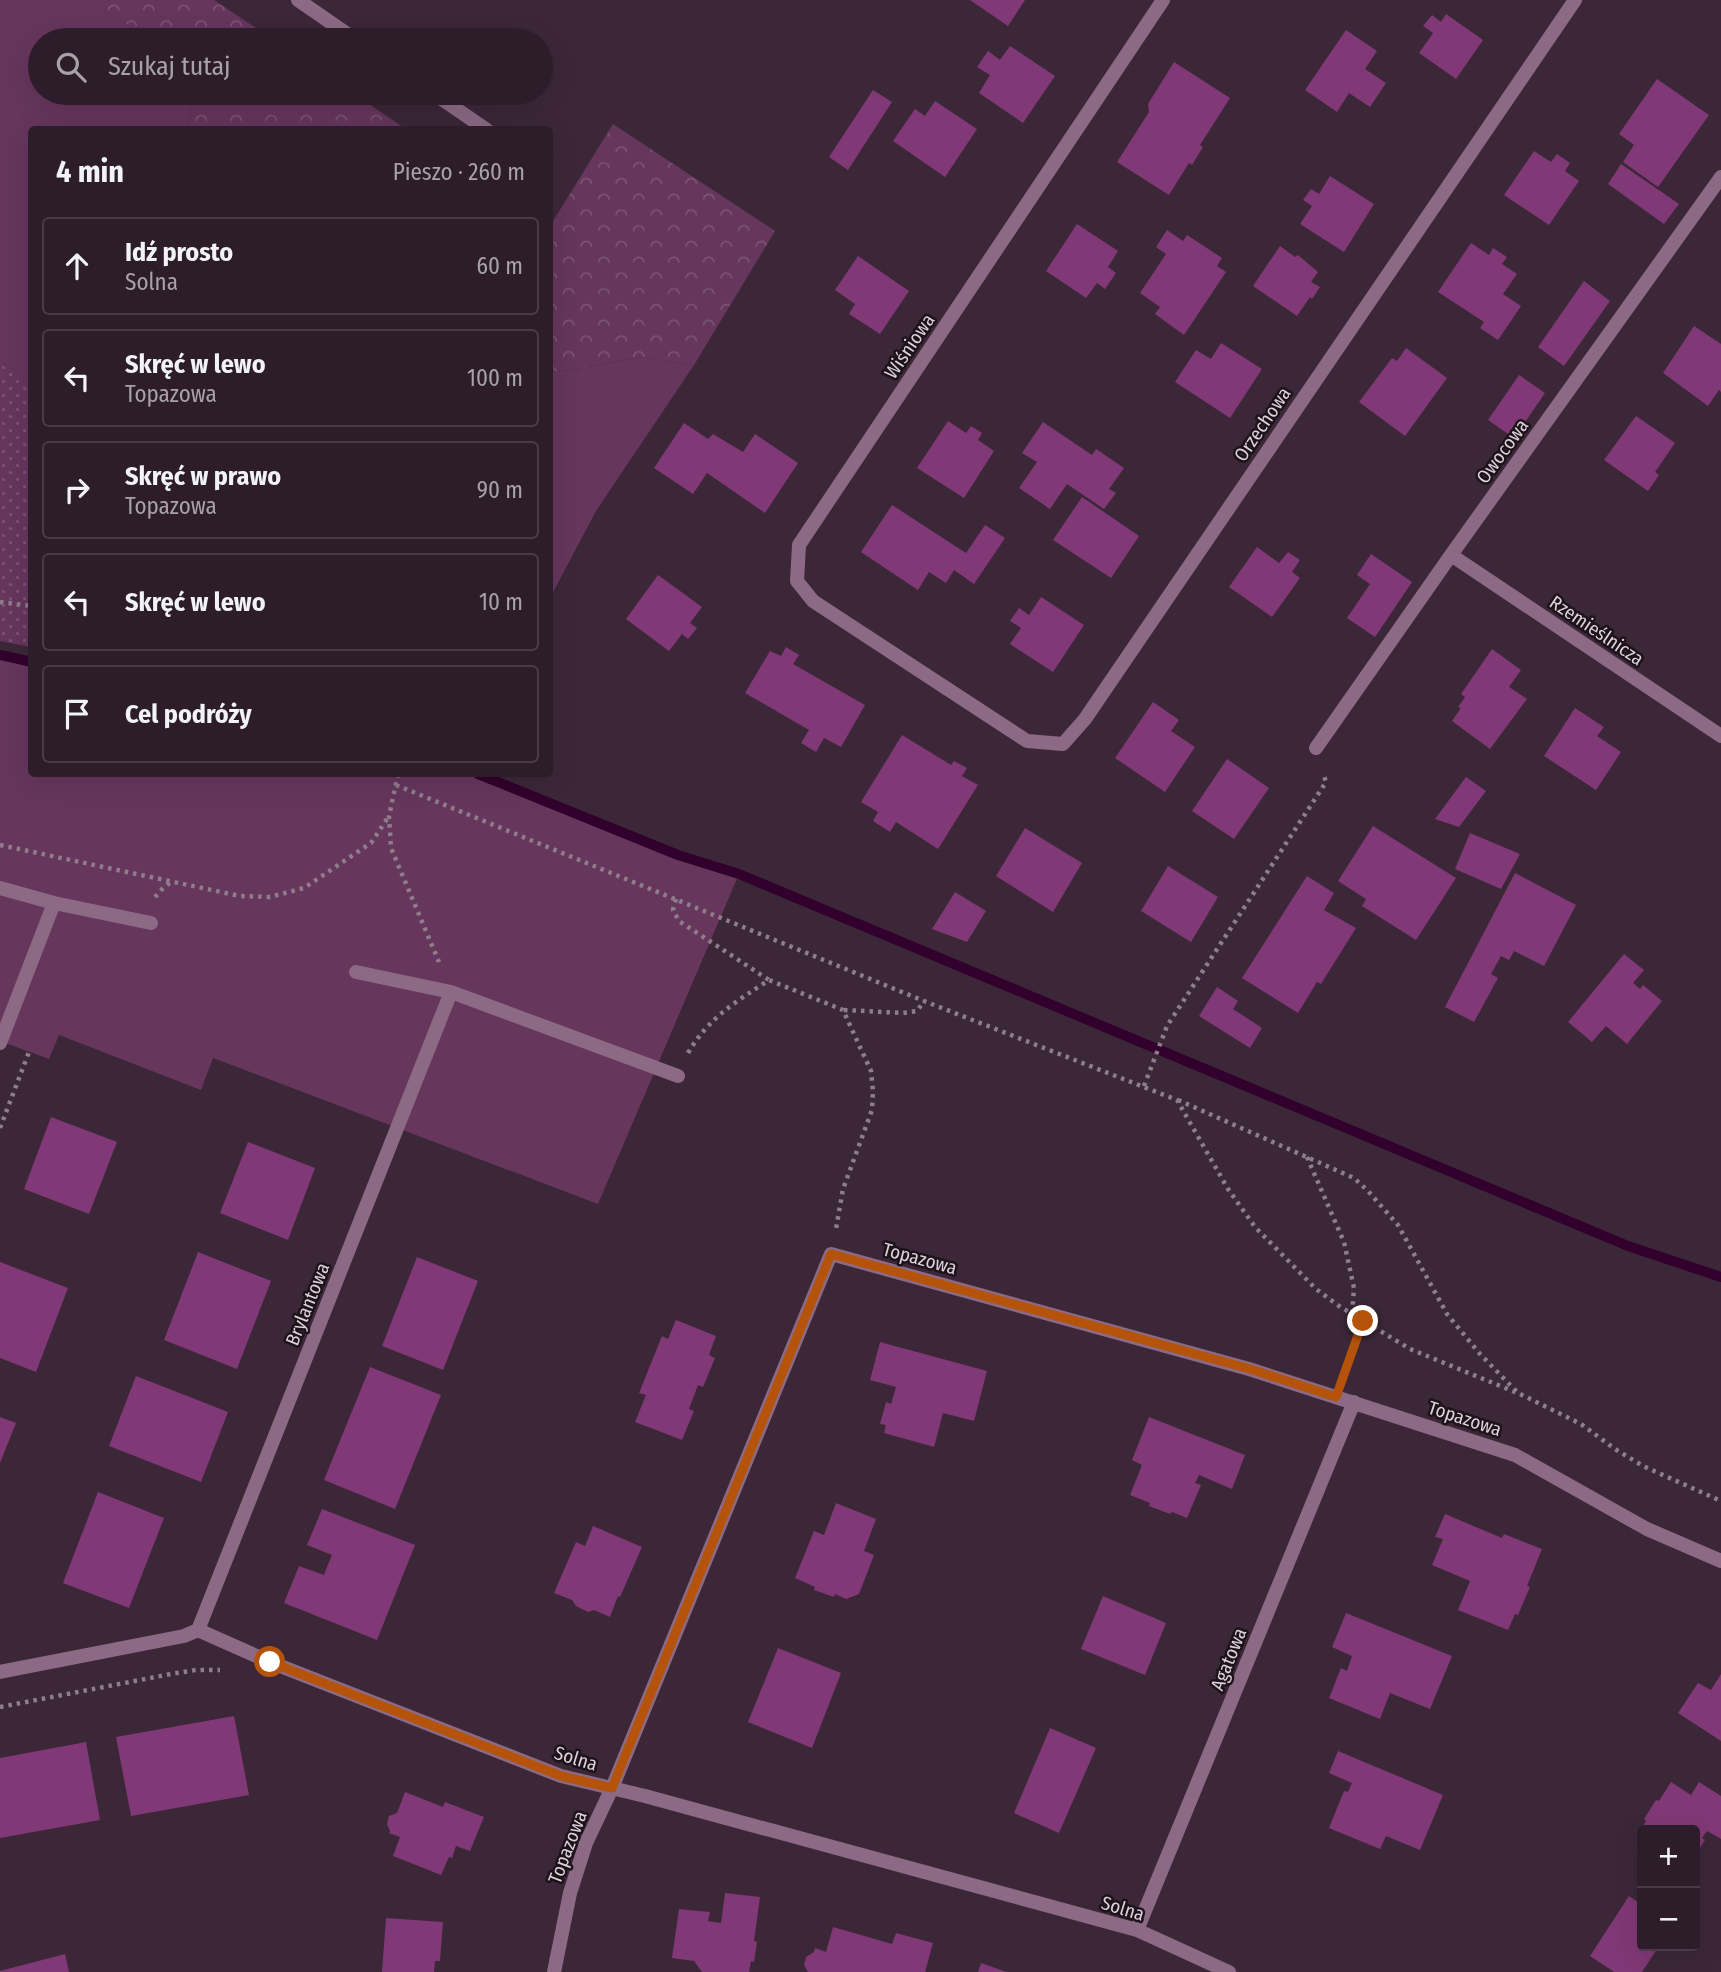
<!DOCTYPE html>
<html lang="pl">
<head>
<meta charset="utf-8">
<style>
  body { margin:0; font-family:"Fira Sans Condensed",sans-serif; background:#392a36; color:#f1f3f6 }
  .controls { position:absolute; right:21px; bottom:21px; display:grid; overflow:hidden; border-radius:7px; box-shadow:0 7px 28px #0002 }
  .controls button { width:63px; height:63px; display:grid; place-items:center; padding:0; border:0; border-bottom:2px solid #483b47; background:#2d1d2a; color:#f1f3f6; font:35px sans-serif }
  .stop { position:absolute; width:21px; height:21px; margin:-16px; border:5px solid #b45309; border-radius:50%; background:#fff }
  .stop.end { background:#b45309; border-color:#fff; box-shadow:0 2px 7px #0008 }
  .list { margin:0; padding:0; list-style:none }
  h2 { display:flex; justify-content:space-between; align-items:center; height:91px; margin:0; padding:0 28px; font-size:30px }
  h2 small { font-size:23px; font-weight:400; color:#a7a2a8 }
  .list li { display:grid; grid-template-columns:46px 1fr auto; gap:21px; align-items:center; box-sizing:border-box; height:98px; margin:0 14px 14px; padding:0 14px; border:2px solid #483b47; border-radius:7px }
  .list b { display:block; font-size:26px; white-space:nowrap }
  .list p { margin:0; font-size:23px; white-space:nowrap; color:#a7a2a8 }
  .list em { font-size:23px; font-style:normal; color:#a7a2a8 }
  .icon { flex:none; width:38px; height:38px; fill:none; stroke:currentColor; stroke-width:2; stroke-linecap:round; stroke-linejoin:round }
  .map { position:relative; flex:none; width:1721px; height:1972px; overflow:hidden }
  .search { position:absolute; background:#2d1d2a; box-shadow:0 7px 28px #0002; left:28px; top:28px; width:525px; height:77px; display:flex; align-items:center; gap:18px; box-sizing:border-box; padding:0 24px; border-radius:38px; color:#a7a2a8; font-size:26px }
  .panel { position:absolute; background:#2d1d2a; box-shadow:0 7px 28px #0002; left:28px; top:126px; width:525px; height:651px; border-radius:7px }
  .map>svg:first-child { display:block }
  .grass { fill:#66365d }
  .forest { fill:url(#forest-crowns) }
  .park { fill:url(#park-dots) }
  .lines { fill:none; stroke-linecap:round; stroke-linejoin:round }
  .stream { stroke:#32002c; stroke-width:10 }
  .building { fill:#813876 }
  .path { stroke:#8f7d8b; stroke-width:4.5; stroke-dasharray:3.5 5; stroke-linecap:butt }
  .lane { stroke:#8c6a85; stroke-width:14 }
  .street { stroke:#8c6a85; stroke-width:14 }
  .route { stroke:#b45309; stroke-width:9 }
  .labels { text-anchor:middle; stroke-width:5; stroke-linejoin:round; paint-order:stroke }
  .street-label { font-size:19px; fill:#dfd1dc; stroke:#1d141b }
</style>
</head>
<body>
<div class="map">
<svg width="1721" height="1972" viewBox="0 0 1721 1972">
  <defs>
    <pattern id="forest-crowns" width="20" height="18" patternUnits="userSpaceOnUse" patternTransform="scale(1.75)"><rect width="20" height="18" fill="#66365d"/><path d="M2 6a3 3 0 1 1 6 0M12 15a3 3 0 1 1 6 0" fill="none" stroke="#7b5274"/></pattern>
    <pattern id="park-dots" width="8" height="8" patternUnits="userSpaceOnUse" patternTransform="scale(1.75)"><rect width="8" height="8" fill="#66365d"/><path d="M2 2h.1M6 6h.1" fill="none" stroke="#7b5274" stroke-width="1.8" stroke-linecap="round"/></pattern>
  </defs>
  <rect width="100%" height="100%" fill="#3c2738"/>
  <path class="grass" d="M0,0h90l60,40h-110v53h153l-5,36 -156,1 -1,251 -31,-20z
    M640,357l54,8 -98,146 -46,87v-226l21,-2z
    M0,655l31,7 1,112h446l200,81 61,19 -141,330 -385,-146 -12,32 -142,-55 -10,24 -49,-18z"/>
  <path class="forest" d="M90,0h124l60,40h-124z
    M193,93h159l54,36h-218z
    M613,124l162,107 -81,134 -54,-8 -69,13 -21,2v-146z"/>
  <path class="park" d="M0,361l31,20v266l-31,-6z"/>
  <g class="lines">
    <path class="stream" d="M0,655l32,7
      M478,774l200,81 61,19 889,372 93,31"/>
  </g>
  <path class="building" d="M970,0h55l-17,26z
    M1446,14l37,26 -27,39 -37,-26 14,-20 -10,-7 9,-11 9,7z
    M1346,30l31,21 -12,18 21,14 -16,24 -21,-14 -12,19 -32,-22z
    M1010,46l45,30 -32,47 -44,-30 11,-18 -13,-8 11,-16 12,9z
    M1174,62l56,36 -30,47 3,2 -11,18 -3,-2 -20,32 -52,-33 32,-50 -1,-8z
    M1657,79l52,36 -51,72 -35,-25 11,-17 -15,-11z
    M873,90l19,12 -44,68 -19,-13z
    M935,101l42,28 -32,48 -52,-36 22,-32 10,7z
    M1534,151l17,11 6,-8 13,9 -5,8 14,10 -30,44 -45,-30z
    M1621,164l58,40 -15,20 -56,-40z
    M1330,176l44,28 -30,48 -44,-28 12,-18 -9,-6 8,-11 8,5z
    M1077,224l41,27 -10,16 8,6 -11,16 -8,-6 -11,15 -40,-27z
    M1167,230l16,11 4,-6 35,23 -5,8 9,6 -42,63 -29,-21 5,-7 -20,-14 26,-39 -10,-7z
    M1471,243l18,12 4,-7 14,9 -5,7 15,10 -14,20 18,12 -23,34 -18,-12 4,-6 -46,-30z
    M1280,246l15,11 3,-2 20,17 -7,10 9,5 -8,12 -2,-2 -13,19 -44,-30z
    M858,256l51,35 -29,43 -31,-20 6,-10 -20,-14z
    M1584,281l26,20 -46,65 -26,-19z
    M1694,326l27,18v48l-2,-2 -11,16 -45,-33z
    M1221,343l41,26 -32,49 -55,-36 21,-32 15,9z
    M1406,348l41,30 -42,58 -46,-34 33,-44 5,3z
    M1519,375l26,18 -31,45 -26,-18z
    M1636,416l39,27 -20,29 4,3 -11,16 -44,-31z
    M948,421l18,12 5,-7 11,7 -4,7 16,11 -30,47 -47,-30z
    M1043,422l49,33 4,-6 28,19 -15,21 7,4 -12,16 -37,-25 -17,25 -31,-21 18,-26 -15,-9z
    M684,423l24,16 5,-5 30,18 12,-18 43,29 -33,50 -58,-40 -14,21 -39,-26z
    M1082,497l57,39 -28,42 -58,-38z
    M892,505l74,48 19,-28 20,13 -31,46 -20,-14 -8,13 -17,-11 -11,18 -57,-38z
    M1257,547l22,16 9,-11 12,8 -8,12 8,6 -28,39 -43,-30z
    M1371,554l41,28 -37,55 -28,-19 23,-34 -13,-9z
    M658,575l44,32 -12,16 7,5 -9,11 -6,-5 -13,17 -43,-32z
    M1041,597l43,28 -31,47 -43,-28 11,-16 -11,-7 9,-13 10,7z
    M786,647l13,8 -6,9 72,41 -24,42 -17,-9 -8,14 -15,-9 8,-13 -64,-37 25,-42 11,5z
    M1492,649l29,21 -12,17 18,12 -37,50 -38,-28 9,-13 -3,-1 7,-10 -4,-3z
    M1153,702l26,18 -8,11 24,16 -30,45 -50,-34z
    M1575,708l29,19 -7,9 24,16 -25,38 -52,-34z
    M902,735l49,30 3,-4 13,7 -5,8 16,9 -40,64 -42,-27 -6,10 -17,-11 5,-9 -17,-10z
    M1227,759l42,29 -35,51 -42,-28z
    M1466,777l20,14 -27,36 -24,-8z
    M1373,826l83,52 -40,62 -54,-34 4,-7 -28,-18z
    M1025,828l57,35 -29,49 -57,-36z
    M1470,833l50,21 -19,35 -46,-20z
    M1168,866l50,31 -27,45 -50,-31z
    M1515,873l61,32 -32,61 -30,-15 -5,9 -8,-4 -10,18 7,4 -24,44 -29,-15z
    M1307,876l27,17 -10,17 32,18 -35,56 -4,-2 -19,31 -56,-35z
    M955,892l31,19 -19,31 -35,-13z
    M1624,954l20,16 -11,13 7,6 3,-4 19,16 -35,43 -21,-18 -14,16 -24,-20z
    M1217,987l21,14 -5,8 29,19 -12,20 -51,-32z
    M51,1117l66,25 -28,72 -65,-25z
    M248,1142l67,26 -27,72 -68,-27z
    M198,1252l73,29 -34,88 -73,-29z
    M417,1257l61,24 -35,89 -61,-24z
    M0,1262l68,26 -32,84 -36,-14z
    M676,1320l40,16 -7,19 6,3 -12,29 -5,-2 -9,24 5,2 -12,29 -47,-18 11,-27 -7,-2 23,-57 6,3z
    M880,1342l107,29 -13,50 -31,-8 -9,34 -50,-14 2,-8 -6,-1 6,-22 5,2 5,-17 -26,-7z
    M370,1367l71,28 -46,114 -71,-29z
    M136,1376l92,36 -27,70 -92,-36z
    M0,1417l16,6 -16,40z
    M1149,1417l96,38 -13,34 -33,-14 -4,8 6,2 -14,33 -15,-6 -2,2 -21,-8 1,-3 -20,-8 12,-30 -10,-5z
    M98,1492l66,26 -35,90 -66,-25z
    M836,1503l40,16 -12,32 10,4 -15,39 -13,5 -11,-5 -1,3 -20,-7 1,-3 -20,-9 19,-47 10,4z
    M322,1509l93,36 -38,95 -93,-37 15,-37 25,9 3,-8 5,-12 -25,-10z
    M1445,1514l57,24 2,-4 38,15 -15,37 3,1 -12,28 -3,-1 -7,16 -50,-20 12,-29 -38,-16 11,-26 -8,-2z
    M593,1526l49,21 -22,50 -2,-1 -8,21 -16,-7 -6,2 -12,-6 -4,-6 -18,-7 22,-51 9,4z
    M1103,1596l63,27 -21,52 -64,-26z
    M1346,1613l106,43 -22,53 -40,-16 -10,26 -51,-21 12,-30 6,3 5,-15 -20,-9z
    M778,1648l63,25 -29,75 -64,-26z
    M1721,1674v67l-43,-28 20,-30 13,7z
    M234,1716l15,79 -118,21 -15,-79z
    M1050,1728l46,20 -37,85 -45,-20z
    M86,1742l14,78 -100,18v-80z
    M1338,1751l105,44 -23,55 -34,-14 -6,13 -51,-21 15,-37 4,1 4,-9 -23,-10z
    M1671,1782l20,13 8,-13 22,14v43l-14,-8 -5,7 3,2 -10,16v-26h-47l2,-1 -6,-4 2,-4 -2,-2 12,-19 3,1z
    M405,1792l38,15 2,-5 39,15 -14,34 -14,-5 -4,12 -3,-1 -8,18 -48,-19 7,-19 -11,-4 1,-2 -3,-7 2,-8 8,-3z
    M725,1893l35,4 -6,44 3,1 -3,20 -3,-1 -2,11h-47l-8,-11 -22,-3 7,-49 31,3 -2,9 13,2z
    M1629,1896l13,9v41h17l-17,26h-28l-24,-16z
    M386,1918l57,4 -3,39h-5l-1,11h-52z
    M833,1927l59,17 4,-11 37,10 -8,29h-117l-4,-7 2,-8 8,-5 1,-4 11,4z
    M65,1954l4,18h-69v-1z
    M981,1963l26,9h-29z"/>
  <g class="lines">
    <path class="path" d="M0,602l32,4
      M398,774l-9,42 2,32 48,114
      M396,785l528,216 253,99 51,89 27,38 61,62 23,17 71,43 110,45 61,30 34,25 28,17 78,35
      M0,845l240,51 30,1 34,-9 67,-45 18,-27
      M155,897l8,-9 8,-6
      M676,899l-3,11 6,11 90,59
      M844,1010l59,3 14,-2 7,-10
      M688,1053c21,-36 48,-51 81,-73l74,30 28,61 2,20 -1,19 -29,79 -7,40
      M1144,1086l23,-60 159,-244 -3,-9
      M1178,1100l176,78 14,13 30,34 49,89 33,40 37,38
      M0,1128l29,-76
      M1307,1157l37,85 10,46 -2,27
      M1345,1373l18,-52
      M0,1707l171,-33 25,-4h24"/>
    <path class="lane" d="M298,0l58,40
      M433,93l54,37"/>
    <path class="street" d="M1163,0l-364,545 -2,36 16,20 214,140 36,3 22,-25 490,-719
      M1451,555l270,181
      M1316,748l135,-193 270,-378
      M0,888l54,15 97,20
      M356,972l95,20 227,84
      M0,1043l54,-140
      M198,1630l253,-638
      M0,1672l184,-36 14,-6 72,32 291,114 84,20 492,134 92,42
      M1137,1930l217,-528
      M554,1972l16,-79 16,-50 26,-55 219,-534 418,115 266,86 132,74 74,32"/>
  </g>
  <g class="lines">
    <path class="route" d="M270,1662l291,114 51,12 219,-534 419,115 86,28 27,-76"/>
  </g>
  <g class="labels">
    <g class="street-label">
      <text transform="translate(909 346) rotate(-56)" y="7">Wiśniowa</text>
      <text transform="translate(1262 424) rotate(-56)" y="7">Orzechowa</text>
      <text transform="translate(1502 451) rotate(-54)" y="7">Owocowa</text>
      <text transform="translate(1597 630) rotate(34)" y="7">Rzemieślnicza</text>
      <text transform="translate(920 1258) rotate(15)" y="7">Topazowa</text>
      <text transform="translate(307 1304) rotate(-68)" y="7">Brylantowa</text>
      <text transform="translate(1465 1418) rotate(18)" y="7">Topazowa</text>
      <text transform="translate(1228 1659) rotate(-68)" y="7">Agatowa</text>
      <text transform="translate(576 1758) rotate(17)" y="7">Solna</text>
      <text transform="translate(567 1847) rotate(-69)" y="7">Topazowa</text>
      <text transform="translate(1123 1908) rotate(17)" y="7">Solna</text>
    </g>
  </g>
</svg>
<div class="controls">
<button>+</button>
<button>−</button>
</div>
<div class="stop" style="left:270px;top:1662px"></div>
<div class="stop end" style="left:1363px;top:1321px"></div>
<div class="search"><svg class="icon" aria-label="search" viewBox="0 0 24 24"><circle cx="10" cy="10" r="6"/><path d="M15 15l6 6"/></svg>Szukaj tutaj</div>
<section class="panel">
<h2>4 min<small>Pieszo · 260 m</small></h2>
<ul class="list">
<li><svg class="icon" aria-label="ahead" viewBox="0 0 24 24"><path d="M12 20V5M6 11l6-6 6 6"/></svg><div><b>Idź prosto</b><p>Solna</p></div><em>60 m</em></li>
<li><svg class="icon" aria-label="left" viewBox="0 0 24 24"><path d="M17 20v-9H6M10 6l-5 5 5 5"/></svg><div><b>Skręć w lewo</b><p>Topazowa</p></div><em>100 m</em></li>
<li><svg class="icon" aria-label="right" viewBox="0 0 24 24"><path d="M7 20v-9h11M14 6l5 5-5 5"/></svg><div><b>Skręć w prawo</b><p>Topazowa</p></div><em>90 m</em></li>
<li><svg class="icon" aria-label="left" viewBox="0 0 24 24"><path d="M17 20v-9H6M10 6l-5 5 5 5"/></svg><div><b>Skręć w lewo</b></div><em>10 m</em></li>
<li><svg class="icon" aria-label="arrive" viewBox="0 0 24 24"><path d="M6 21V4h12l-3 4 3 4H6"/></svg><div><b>Cel podróży</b></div></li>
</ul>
</section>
</div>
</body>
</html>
